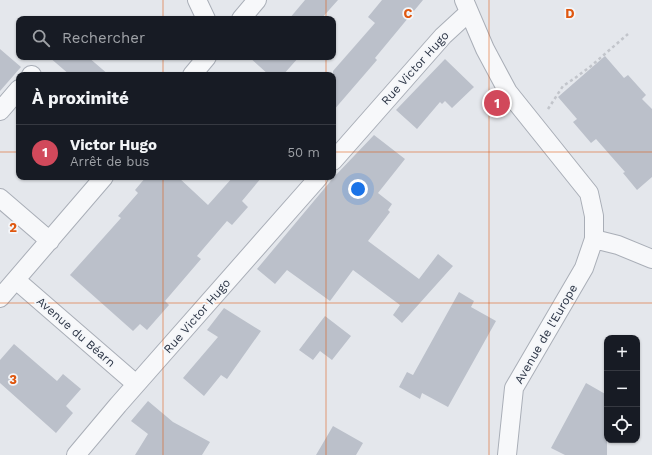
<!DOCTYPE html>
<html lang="fr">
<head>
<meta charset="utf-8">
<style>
  body { margin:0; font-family:"Work Sans",sans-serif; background:#20242c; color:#f1f3f6 }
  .controls { position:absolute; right:12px; bottom:12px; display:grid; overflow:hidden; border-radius:8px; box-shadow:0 1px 3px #0004 }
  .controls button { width:36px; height:36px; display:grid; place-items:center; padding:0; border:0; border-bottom:1px solid #363941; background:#171b24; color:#f1f3f6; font:20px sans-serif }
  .you { position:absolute; left:358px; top:189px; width:14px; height:14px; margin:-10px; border:3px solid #fff; border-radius:50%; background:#1a73e8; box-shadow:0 0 0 6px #1a73e833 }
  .badge { display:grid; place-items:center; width:26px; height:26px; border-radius:50%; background:#d1495b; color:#fff; font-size:13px; font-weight:700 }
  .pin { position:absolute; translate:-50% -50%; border:2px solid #fff; box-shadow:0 1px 4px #0006 }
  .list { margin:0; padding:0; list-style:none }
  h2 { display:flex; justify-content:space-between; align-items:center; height:52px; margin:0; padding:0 16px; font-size:17px }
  h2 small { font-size:13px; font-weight:400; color:#9ea1a6 }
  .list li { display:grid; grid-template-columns:26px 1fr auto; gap:12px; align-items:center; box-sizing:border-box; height:56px; padding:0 16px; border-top:1px solid #363941 }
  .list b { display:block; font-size:15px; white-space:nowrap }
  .list p { margin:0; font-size:13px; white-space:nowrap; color:#9ea1a6 }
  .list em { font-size:13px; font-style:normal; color:#9ea1a6 }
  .icon { flex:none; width:22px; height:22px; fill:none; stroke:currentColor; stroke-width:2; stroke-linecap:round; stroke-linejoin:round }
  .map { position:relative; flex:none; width:652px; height:455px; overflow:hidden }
  .search { position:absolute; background:#171b24; box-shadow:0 1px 3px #0004; left:16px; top:16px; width:320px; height:44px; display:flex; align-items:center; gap:10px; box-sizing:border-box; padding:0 14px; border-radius:8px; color:#9ea1a6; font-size:15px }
  .panel { position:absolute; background:#171b24; box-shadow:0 1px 3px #0004; left:16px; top:72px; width:320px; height:108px; border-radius:8px }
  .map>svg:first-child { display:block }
  .building { fill:#bbc0ca }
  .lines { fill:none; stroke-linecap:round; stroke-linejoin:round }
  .street-casing { stroke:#a9aeb7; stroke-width:20 }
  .path { stroke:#c2c5cb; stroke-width:2.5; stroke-dasharray:3 3; stroke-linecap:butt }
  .street { stroke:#f7f8fa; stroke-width:18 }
  .grid { fill:none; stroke:#df570f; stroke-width:1; stroke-opacity:0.55 }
  .labels { text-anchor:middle; stroke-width:3.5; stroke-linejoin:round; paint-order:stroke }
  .street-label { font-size:12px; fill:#2b3445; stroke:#f4f6f9 }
  .grid-label { font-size:13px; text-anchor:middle; font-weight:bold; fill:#df570f; stroke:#f4f6f9; stroke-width:3.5; stroke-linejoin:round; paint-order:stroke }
</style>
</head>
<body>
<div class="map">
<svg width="652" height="455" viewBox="0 0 652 455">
  <rect width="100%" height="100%" fill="#e4e7ec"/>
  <path class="building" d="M305,0h33l-17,19h-32z
    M382,0h41l-48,58 2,2 -44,51v-40l42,-48 -7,-6z
    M0,49l21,18 -21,24z
    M605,56l19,22 4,-3 18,20 -4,4 10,10v68l-15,13 -14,-17 2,-1 -29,-33 -5,4 -18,-21 4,-3 -19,-22z
    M49,57h39l21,18h-39z
    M249,57h50l-16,18h-14z
    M445,59l29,28 -22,21 -7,-7 -3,3 -2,-2 -23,27 -21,-19z
    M374,135l31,24 -27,34 14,11 -4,6 2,2 -22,29 51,38 19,-25 15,12 -51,57 -9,-8 7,-10 -47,-35 -23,31 -43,-31 -12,14 -18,-15 77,-92z
    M146,177h32l30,28 25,-28h29l-20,24 6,6 -16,18 -5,-4 -30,35 4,3 -36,42 4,4 -22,25 -7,-6 -7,7 -63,-56 51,-57 -3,-2 20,-23 -3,-3z
    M459,292l15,9 -3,6 25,14 -48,86 -26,-14 -2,6 -21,-12 8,-15 6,3z
    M224,308l37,23 -34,48 -6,-4 -17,21 -21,-18 35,-41 -11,-7z
    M325,316l26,20 -19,24 -12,-9 -7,9 -14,-10z
    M14,344l43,37 6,-7 18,15 -15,17 7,7 -17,20 -56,-50v-23z
    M586,383l21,12v60h-42l-14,-7z
    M148,401l25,21 37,20 -8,13h-67l13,-21 -17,-13z
    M333,426l30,17 -7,12h-40z"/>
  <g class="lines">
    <defs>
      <path id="street" d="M197,0l9,19
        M464,0l21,49 23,43 81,101 5,23v23l-10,29 -70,120 -7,67
        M241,19l16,-19
        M31,75h1
        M192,75l15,-18
        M0,111l19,-22
        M333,161l110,-125 25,-23
        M0,198l50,43
        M594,239l24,6 34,14
        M16,280l120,104
        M0,298l104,-121
        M76,455l42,-50 201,-228"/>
    </defs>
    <use href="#street" class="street-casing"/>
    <path class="path" d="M548,109l15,-23 12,-8 16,-12 37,-32"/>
    <use href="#street" class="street"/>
  </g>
  <path class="grid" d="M163,0v19M326,0v19M489,0v455M163,57v18M326,57v18M0,152h19M333,152h319M163,177v278M326,177v278M0,303h652"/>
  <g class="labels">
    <g class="street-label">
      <text transform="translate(415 68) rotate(-48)" y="4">Rue Victor Hugo</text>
      <text transform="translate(197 316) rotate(-49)" y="4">Rue Victor Hugo</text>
      <text transform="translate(76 332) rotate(41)" y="4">Avenue du Béarn</text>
      <text transform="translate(546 334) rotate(-60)" y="4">Avenue de l'Europe</text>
    </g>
  </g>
  <g class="grid-label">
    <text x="408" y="18">C</text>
    <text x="570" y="18">D</text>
    <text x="13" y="232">2</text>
    <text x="13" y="384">3</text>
  </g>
</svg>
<div class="controls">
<button>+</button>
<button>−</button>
<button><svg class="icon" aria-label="locate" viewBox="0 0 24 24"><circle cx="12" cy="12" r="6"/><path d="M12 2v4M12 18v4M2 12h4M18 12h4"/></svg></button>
</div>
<div class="you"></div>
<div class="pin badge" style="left:497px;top:103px">1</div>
<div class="search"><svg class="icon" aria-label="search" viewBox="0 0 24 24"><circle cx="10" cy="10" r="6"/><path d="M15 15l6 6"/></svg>Rechercher</div>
<section class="panel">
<h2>À proximité<small></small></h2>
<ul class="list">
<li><span class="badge">1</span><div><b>Victor Hugo</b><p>Arrêt de bus</p></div><em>50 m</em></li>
</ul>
</section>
</div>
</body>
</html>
